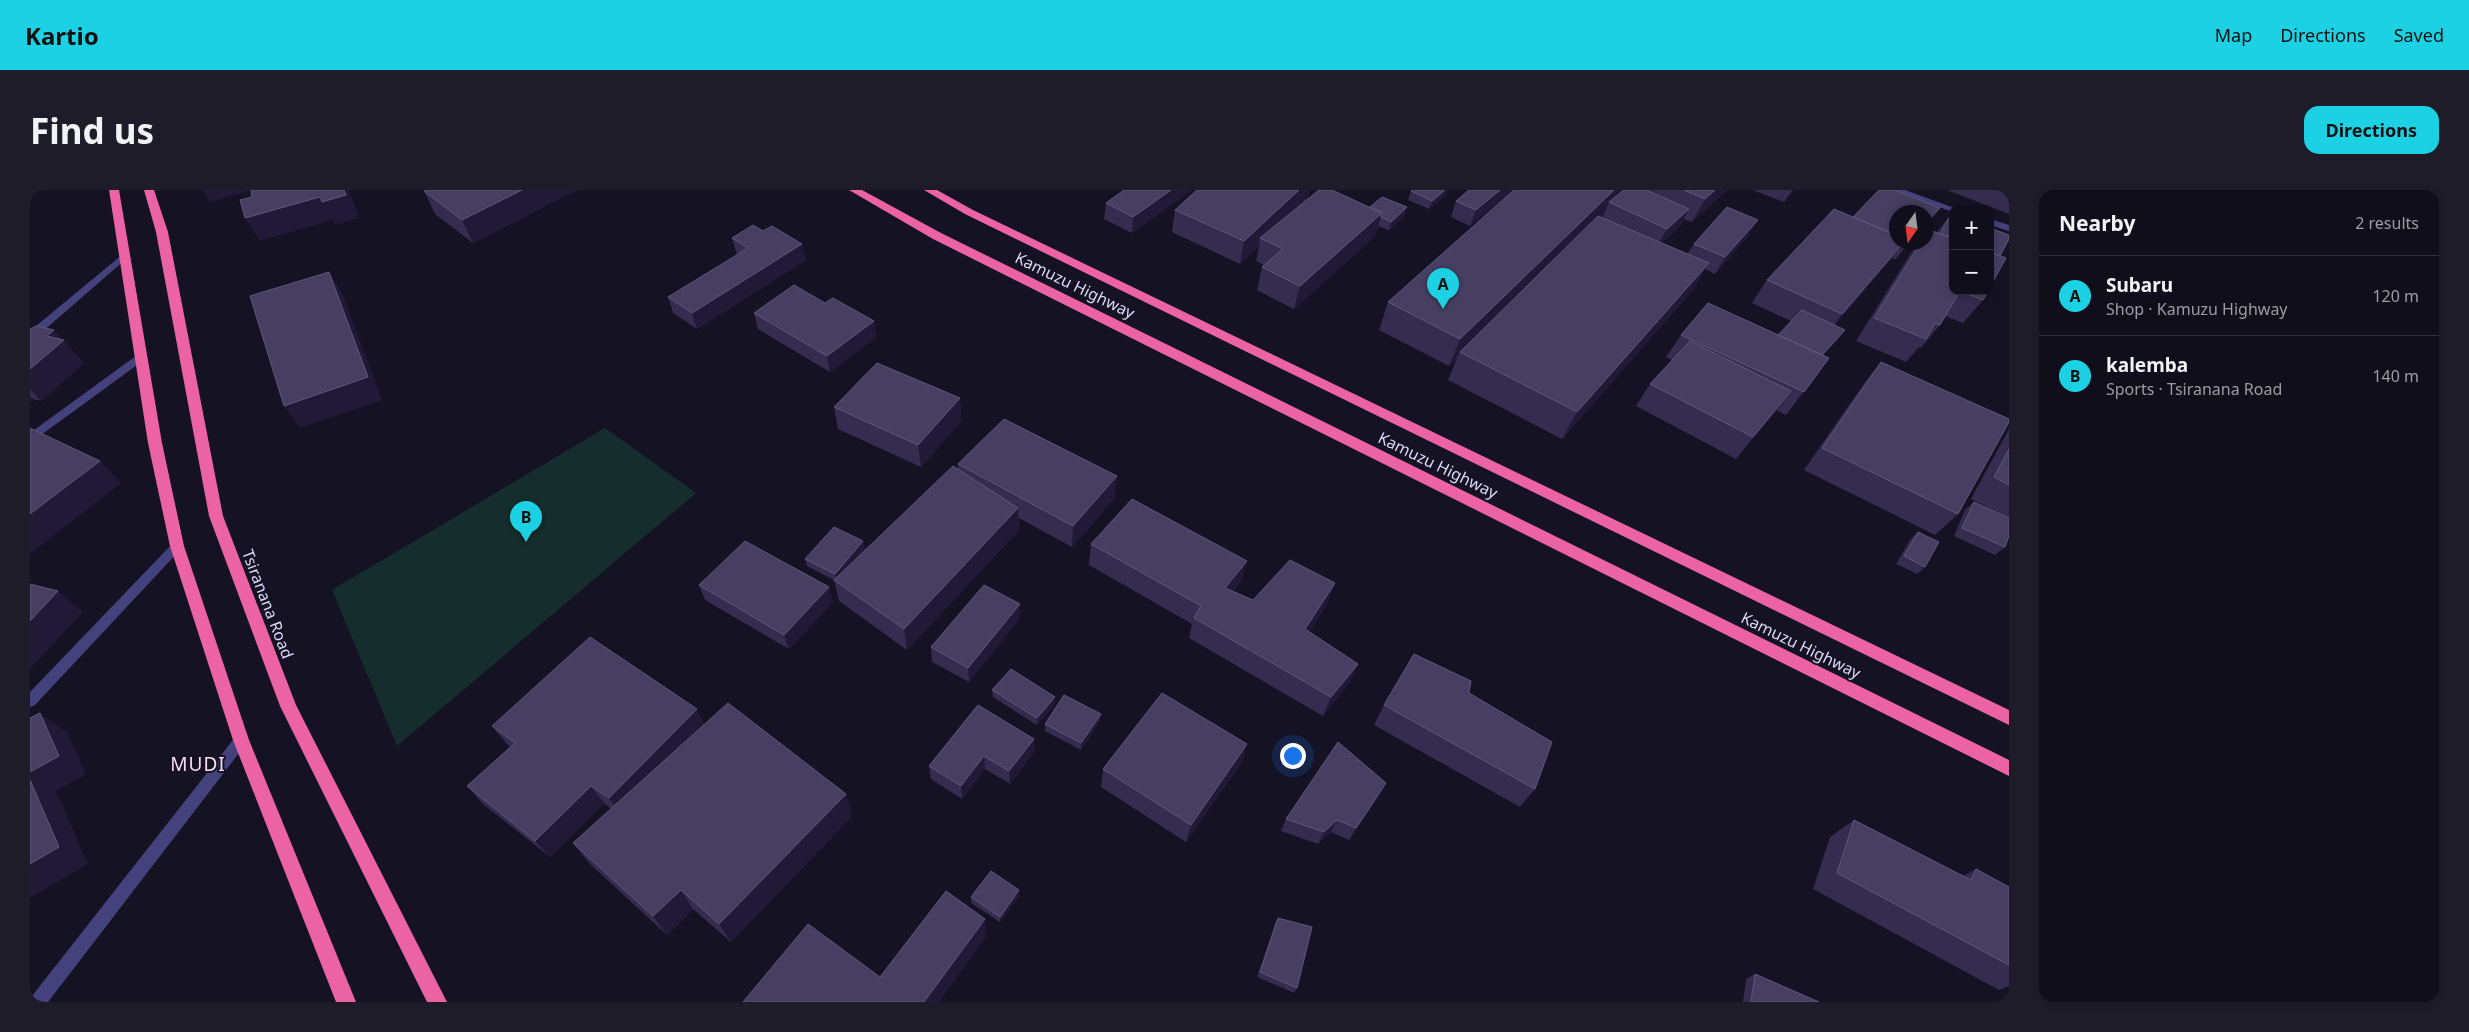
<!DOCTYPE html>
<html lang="en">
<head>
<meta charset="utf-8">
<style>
  body { margin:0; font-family:"Noto Sans",sans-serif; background:#1e1c28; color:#f1f3f6 }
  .controls { position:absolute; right:15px; top:15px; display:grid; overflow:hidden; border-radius:10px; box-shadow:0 2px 8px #0003 }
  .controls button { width:45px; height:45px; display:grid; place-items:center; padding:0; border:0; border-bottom:1px solid #302e3a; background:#100e1b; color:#f1f3f6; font:25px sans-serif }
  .compass { position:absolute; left:1859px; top:15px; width:45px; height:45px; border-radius:50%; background:#100e1b; box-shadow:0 2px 8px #0003; rotate:194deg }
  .you { position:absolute; left:1262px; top:565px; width:18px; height:18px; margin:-12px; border:4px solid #fff; border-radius:50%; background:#1a73e8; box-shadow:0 0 0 8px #1a73e833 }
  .badge { display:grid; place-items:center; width:32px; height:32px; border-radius:50%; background:#1cd1e3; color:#111; font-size:16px; font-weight:700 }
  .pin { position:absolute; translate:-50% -41px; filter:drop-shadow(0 1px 2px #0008) }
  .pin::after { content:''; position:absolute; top:26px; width:18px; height:15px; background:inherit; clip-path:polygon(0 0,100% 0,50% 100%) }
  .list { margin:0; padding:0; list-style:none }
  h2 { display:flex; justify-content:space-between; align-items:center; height:65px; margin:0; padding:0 20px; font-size:21px }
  h2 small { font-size:16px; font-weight:400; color:#9c9ca3 }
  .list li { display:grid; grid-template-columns:32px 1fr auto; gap:15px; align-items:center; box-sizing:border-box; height:80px; padding:0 20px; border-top:1px solid #302e3a }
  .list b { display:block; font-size:19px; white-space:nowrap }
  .list p { margin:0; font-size:16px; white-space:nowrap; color:#9c9ca3 }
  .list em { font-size:16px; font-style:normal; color:#9c9ca3 }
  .map { position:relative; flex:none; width:1979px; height:812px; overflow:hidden; border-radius:15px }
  header { display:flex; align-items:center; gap:30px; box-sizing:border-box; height:70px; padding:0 25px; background:#1cd1e3; color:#111 }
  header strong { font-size:24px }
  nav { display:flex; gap:28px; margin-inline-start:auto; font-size:18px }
  .intro { display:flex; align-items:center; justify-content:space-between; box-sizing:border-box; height:120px; padding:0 30px }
  h1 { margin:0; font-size:35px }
  .button { padding:12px 22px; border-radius:15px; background:#1cd1e3; color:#111; font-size:18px; font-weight:700 }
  main { display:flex; gap:30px; padding:0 30px }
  aside { flex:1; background:#100e1b; border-radius:15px; box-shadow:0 2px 8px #0003 }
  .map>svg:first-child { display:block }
  .green { fill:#152d2c }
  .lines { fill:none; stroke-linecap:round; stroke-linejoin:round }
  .minor { fill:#44427d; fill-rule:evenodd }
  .highway { fill:#eb63a5; fill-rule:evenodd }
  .wall { fill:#342d4f }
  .shaded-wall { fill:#201a36 }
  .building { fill:#463f61; stroke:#5d5879 }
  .labels { text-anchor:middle; stroke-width:4; stroke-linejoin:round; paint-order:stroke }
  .street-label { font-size:16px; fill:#dcd9fa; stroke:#151224 }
  .quarter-label { font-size:19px; letter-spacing:1px; fill:#fadbef; stroke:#151224 }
</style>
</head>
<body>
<header>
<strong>Kartio</strong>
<nav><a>Map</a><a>Directions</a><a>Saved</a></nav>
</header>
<div class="intro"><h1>Find us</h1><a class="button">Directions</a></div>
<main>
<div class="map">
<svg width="1979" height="812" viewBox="0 0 1979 812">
  <rect width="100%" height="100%" fill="#151224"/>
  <path class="green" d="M575,238l91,65 -299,253 -65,-156z"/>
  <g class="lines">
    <path class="minor" d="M1861,0h14l52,19h-4v3l-3,-1z
      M1960,29l19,6v6l-19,-6z
      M93,64l3,1v4l-92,80 -4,1v-9z
      M110,163l4,1v6l-114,83v-10z
      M147,351l6,5 -2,3 -146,156 -5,2v-15l143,-149z
      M211,544l5,2 2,4 -2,4 -198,258h-18l2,-6 204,-260z"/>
    <path class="highway" d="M79,0h10l43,253 22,103 65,194 107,262h-20l-103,-262 -63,-194 -22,-103z
      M114,0h10l14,42 55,284 73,189 151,297h-20l-147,-296 -71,-190 -53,-284z
      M819,0h13l79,43 1068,527v16l-1076,-537z
      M894,0h13l36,20 1036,500v15l-1044,-511z"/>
  </g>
  <path class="wall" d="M396,0h151l-104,53 -38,-29 -11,-23z
    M1094,0h68l-60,43 -28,-14 2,-16z
    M1167,0h112l-2,10 63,7h37l-3,9 -15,14 -11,-4 -3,10 -81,73 -37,-19 5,-23 2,-2 -8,-4 3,-15 -19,18 -68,-32 3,-22z
    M1383,0h35l-2,5 -17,14 -21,-9 3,-9z
    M1483,0l-43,36 -19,-9 5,-16z
    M1484,0h213l-35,32 -8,-3 -4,7 -19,17 26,11 7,-10 54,-8 -33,38 -10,-5 -13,22 -130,148 -114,-59 9,-22 -8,8 -70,-36 9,-28z
    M1723,0h41l-10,12z
    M1849,0h16l45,18 -14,18v-14h-30v30h15l-16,18 -3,-2 -57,67 10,5 -13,16 -9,9 6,3 -43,57 -10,-5 -40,49 -100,-53 14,-22 22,-24 -6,-3 15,-22 27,-32 70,32 13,-14 -39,-18 15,-23 67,-71 19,8z
    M1917,0h62v24z
    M1921,24l37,77 -5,9 -20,23 -18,-7 -5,9 -19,23 -2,-1 -13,15 -50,-21 55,-88 8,-11h7v-9l3,-3 8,2z
    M733,41l43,29 -109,69 -24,-16 -5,-16 69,-42 -5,-17z
    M795,113l49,18 2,16 -46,35 -72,-43 -4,-16z
    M0,139l24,1 30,33 -43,38 -8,-2 -3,3z
    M1851,172l77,152 -23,21 -131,-65 59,-85z
    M930,208l1,23 -40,46 -83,-38 -4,-22z
    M1979,239v89l-38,-19z
    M928,274l157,34 -43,49 -53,-29v12l-112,120 -68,-49 -5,-21 -27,-14 -2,-7 58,-18 2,8 -8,9 101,-88z
    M1944,312l31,45 -10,8 -41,-19 11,-26z
    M1888,342l7,35 -8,7 -21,-10 14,-24z
    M1061,354l150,38 -8,10 20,8 82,-17 -8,21 -18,28 49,32 -9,19 -26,33 -134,-78 3,-14 -103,-59z
    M669,395l134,17 -44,47 -84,-49z
    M990,428l-51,64 -37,-20 -1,-15z
    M962,500l63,14 -18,21 -44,-28z
    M1439,503l66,96 -15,18 -146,-82 10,-20z
    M948,515l56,47 -24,32 -25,-15 -23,30 -31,-20 -2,-13z
    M1071,524l-1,7 -19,29 -36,-19v-7z
    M674,534l142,70 6,22 -121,126 -38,-33 -26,26 -77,-71 -17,-21 38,-34 -7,-6 -54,54 -67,-53 -16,-18 43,-39 -3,-3 -15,-18z
    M1217,554l-6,19 -55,79 -85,-55 2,-18z
    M1349,606l-30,44 -18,-8 -13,12 -37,-13 5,-12z
    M1824,630l109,56 13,-7 33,18v99l-10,4 -186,-101 17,-52z
    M989,706l-19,26 -29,-19v-6z
    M1248,728l19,70 -3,5 -37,-16 18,-53z
    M1725,784l64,28h-76l3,-23z"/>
  <path class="shaded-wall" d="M172,0h50l-42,12z
    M314,0h5l10,28 -24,7 -2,-5 -73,21 -15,-23z
    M492,0h55l-104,53 -11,-23z
    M1141,0h21l-60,43 1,-16z
    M1269,0h10l-2,11 -47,37 -1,8 -19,18 4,-23z
    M1415,0h3l-2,5 -17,14 3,-8z
    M1470,0h13l-43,36 6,-16z
    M1584,0h14l-19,12 -6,14 -140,137 -3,-1 -3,6 -8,8 11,-27z
    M1685,0h12l-35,32 13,-23z
    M1762,0h2l-10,12z
    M1377,17l-3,9 -15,14 2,-8z
    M1910,18l-14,18v-3z
    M1659,19l-9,17 -22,19 9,-16z
    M1352,23l-7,23 -81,73 6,-23z
    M1728,30l-10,16 -33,38 10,-17z
    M1874,52l-15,20 -64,75 17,-23z
    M1879,52h2l-16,18z
    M772,54l4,16 -109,69 -5,-16z
    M1679,73l-17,28 -130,148 15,-27z
    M299,82l14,23 39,105 -82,28 -16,-22z
    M844,131l2,16 -46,35 -3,-16z
    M24,140l30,33 -43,38 -11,-12v-20l17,-33z
    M1815,140l-13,16 -26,28 12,-16z
    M1761,201l-17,23 -38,45 17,-22z
    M0,206l3,3 -3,3z
    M930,208l1,23 -40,46 -3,-22z
    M70,271l21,22 -91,71v-40z
    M1087,286l-2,22 -43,49 1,-21z
    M988,318l1,22 -112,120 -3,-21z
    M833,351l2,8 -29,33 -1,-8z
    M1217,371l-6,21 -21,27 5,-21z
    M1305,393l-8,21 -29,46 7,-21z
    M799,397l4,15 -44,47 -5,-14z
    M28,401l25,21 -53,57v-48z
    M990,414v14l-51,64 -1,-14z
    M1328,474l-9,19 -26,33 8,-19z
    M1025,507v7l-18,21v-7z
    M667,519l9,19 -85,88 -12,-18z
    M10,523l27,19 19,42 -30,17 32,73 -58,34v-126z
    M1071,524l-1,7 -19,29v-7z
    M1004,549v13l-24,32 -1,-13z
    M1217,554l-6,19 -55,79 5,-17z
    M954,566l1,13 -23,30 -1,-13z
    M1356,593l-7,13 -30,44 7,-12z
    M561,596l13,17 -54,54 -15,-16z
    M816,604l6,22 -121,126 -12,-18z
    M1307,630l-6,12 -13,12 6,-12z
    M651,700l12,19 -26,26 -14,-19z
    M989,700v6l-19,26v-5z
    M955,729l1,18 -47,65h-15z"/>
  <path class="building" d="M221,0h93l2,5 -24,7 -2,-5 -75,21 -5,-18 12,-3z
    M396,0h96l-60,30 -38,-29z
    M1094,0h47l-38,27 -27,-14z
    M1167,0h102l-55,51 -69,-31z
    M1289,0h13l50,23 -82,73 -38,-19 21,-18 -23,-11z
    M1383,0h32l-13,11 -21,-10z
    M1439,0h31l-24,20 -20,-9z
    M1484,0h100l-154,149 -72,-37z
    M1594,0h22l43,19 -22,20 -58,-27z
    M1654,0h31l-10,9z
    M1849,0h16l45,18 -14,15v-11h-30v23l-43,-18z
    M1352,7l25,10 -16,15 -10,-5 1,-4 -12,-6z
    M1697,17l31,13 -33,37 -31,-13z
    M1804,19l62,26v7h8l-62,72 -75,-34z
    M1921,24l2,1v23l-13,-4z
    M1568,26l111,47 -132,149 -117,-60z
    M723,35l10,6 9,-5 30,18 -110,69 -24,-16 80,-49 -16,-10z
    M1960,38l19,7v4l-9,17 -10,-4z
    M1899,40l24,8v53h7l-20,34 -5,-2 -9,16 -52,-21 47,-76h5v-8z
    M1960,62l16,6 -16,29z
    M299,82l39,105 -84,29 -34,-110z
    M764,95l31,18 8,-5 41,23 -47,35 -73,-43z
    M1930,101h28l-5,9z
    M1678,113l121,55 -25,34 -123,-57z
    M1772,120l43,20 -23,25 -44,-20z
    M6,136l18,4 -7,6 17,4 -34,29v-40z
    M1660,151l101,50 -38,46 -103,-53z
    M1851,172l128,57v3l-51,92 -136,-66z
    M847,173l83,35 -42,47 -84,-38z
    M974,229l113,57 -44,50 -115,-62z
    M0,238l70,33 -70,53z
    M1979,259v36l-15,-8z
    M923,276l65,42 -114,121 -70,-49z
    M1102,309l115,62 -22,27 28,12 37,-40 45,23 -30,46 53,35 -27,33 -137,-79 7,-12 -110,-62z
    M1944,312l35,16v18l-4,11 -43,-19z
    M804,337l29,14 -28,33 -30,-15z
    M1888,342l21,10 -14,25 -21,-11z
    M715,351l84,46 -45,48 -85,-50z
    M0,394l28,7 -28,30z
    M954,395l36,19 -52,64 -37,-21z
    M560,447l107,72 -88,89 -18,-12 -56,55 -68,-55 48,-43 -23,-17z
    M1384,464l57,27 -2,12 83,49 -17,47 -151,-84z
    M981,479l44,28 -18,21 -45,-28z
    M1132,503l85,51 -56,81 -88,-56z
    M1034,505l37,19 -20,29 -36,-19z
    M698,513l118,91 -127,130 -38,-34 -28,26 -80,-73z
    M948,515l56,34 -25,32 -25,-15 -23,30 -32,-20z
    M10,523l19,43 -29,16v-54z
    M1308,552l48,41 -30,45 -19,-8 -13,12 -38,-13z
    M0,590l29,67 -29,17z
    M1824,630l117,60 5,-11 33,18v78l-172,-92z
    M961,681l28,19 -19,27 -29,-20z
    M916,701l39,28 -61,83h-181l65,-78 72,53z
    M1248,728l34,9 -15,61 -37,-16z
    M1725,784l64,28h-68z"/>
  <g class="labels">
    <g class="street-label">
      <text transform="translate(1045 95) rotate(26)" y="6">Kamuzu Highway</text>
      <text transform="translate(1408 275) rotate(26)" y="6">Kamuzu Highway</text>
      <text transform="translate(238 414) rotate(69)" y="6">Tsiranana Road</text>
      <text transform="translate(1771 455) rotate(26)" y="6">Kamuzu Highway</text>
    </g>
    <g class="quarter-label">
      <text x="168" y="581">MUDI</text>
    </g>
  </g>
</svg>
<div class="controls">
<button>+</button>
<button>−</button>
</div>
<svg class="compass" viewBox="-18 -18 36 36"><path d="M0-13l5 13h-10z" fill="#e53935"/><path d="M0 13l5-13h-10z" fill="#9c9ca3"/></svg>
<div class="you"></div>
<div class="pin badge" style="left:1413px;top:119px">A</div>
<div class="pin badge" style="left:496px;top:352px">B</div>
</div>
<aside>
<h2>Nearby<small>2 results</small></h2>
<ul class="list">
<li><span class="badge">A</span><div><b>Subaru</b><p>Shop · Kamuzu Highway</p></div><em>120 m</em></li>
<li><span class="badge">B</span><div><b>kalemba</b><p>Sports · Tsiranana Road</p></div><em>140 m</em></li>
</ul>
</aside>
</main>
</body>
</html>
